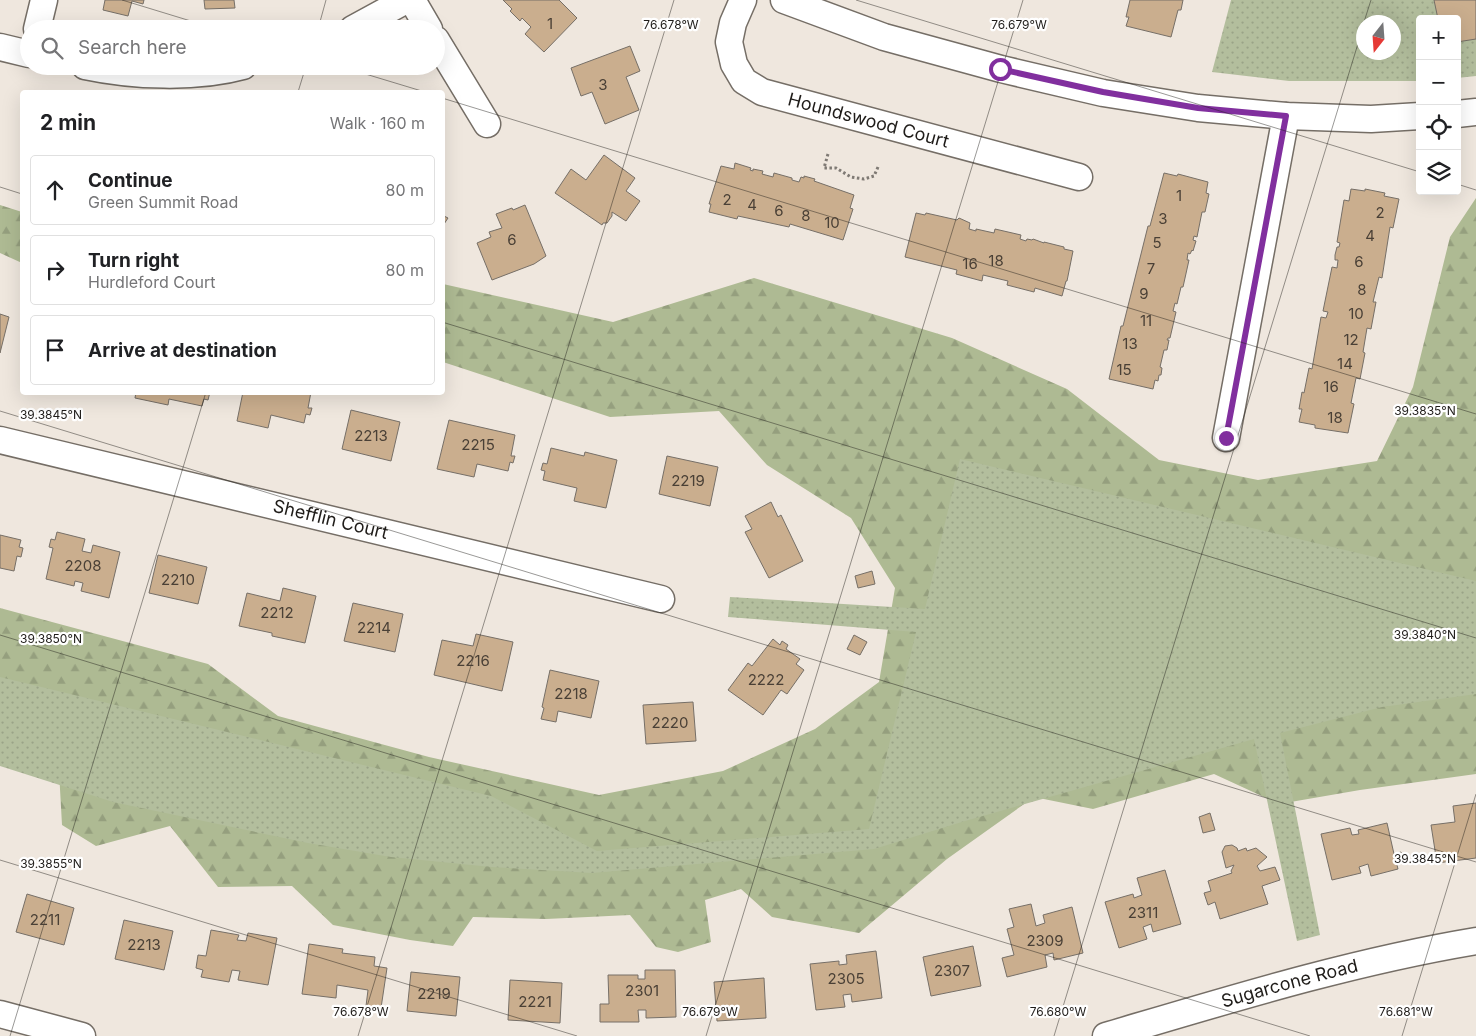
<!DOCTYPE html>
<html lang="en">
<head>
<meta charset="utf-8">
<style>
  body { margin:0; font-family:Inter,sans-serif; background:#f2f2f2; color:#202124 }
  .controls { position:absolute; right:15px; top:15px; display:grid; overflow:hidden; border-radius:5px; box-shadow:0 5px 20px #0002 }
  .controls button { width:45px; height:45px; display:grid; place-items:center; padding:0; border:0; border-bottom:1px solid #e0e0e0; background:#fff; color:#202124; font:25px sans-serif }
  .compass { position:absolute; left:1356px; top:15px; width:45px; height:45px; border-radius:50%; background:#fff; box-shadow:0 5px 20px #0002; rotate:197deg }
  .stop { position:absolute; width:15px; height:15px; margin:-11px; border:4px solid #812f9e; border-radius:50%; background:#fff }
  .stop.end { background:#812f9e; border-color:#fff; box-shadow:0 1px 5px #0008 }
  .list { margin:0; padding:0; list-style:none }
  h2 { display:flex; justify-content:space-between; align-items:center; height:65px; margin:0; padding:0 20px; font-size:21px }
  h2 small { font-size:16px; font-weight:400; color:#757577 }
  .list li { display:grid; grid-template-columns:32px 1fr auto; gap:15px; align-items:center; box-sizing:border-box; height:70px; margin:0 10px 10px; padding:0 10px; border:1px solid #e0e0e0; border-radius:5px }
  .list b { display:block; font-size:19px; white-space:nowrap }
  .list p { margin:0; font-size:16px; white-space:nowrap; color:#757577 }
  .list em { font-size:16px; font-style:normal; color:#757577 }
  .icon { flex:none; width:28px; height:28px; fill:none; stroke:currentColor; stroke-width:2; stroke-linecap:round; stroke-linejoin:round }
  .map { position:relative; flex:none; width:1476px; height:1036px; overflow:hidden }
  .search { position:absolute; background:#fff; box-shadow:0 5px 20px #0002; left:20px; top:20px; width:425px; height:55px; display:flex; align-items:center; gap:12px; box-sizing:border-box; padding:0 18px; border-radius:28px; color:#757577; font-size:19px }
  .panel { position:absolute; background:#fff; box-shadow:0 5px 20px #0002; left:20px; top:90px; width:425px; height:305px; border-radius:5px }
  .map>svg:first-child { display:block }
  .forest { fill:url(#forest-firs) }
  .park { fill:url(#park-dots); fill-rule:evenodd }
  .building { fill:#caae8e; stroke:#766f67 }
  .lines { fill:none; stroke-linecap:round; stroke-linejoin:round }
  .minor-casing { stroke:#756e66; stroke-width:29 }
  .path { stroke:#7f7a74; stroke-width:3; stroke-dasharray:2.5 2.5; stroke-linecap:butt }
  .minor { stroke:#fff; stroke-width:26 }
  .route { stroke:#812f9e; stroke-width:6 }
  .ticks { fill:none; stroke:#1f1c19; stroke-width:1; stroke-opacity:0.45 }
  .labels { text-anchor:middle; stroke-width:4.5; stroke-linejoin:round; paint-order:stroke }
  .number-label { font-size:15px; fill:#4a4036 }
  .street-label { font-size:18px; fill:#1f1c19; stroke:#fff }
  .ticks-label { font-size:12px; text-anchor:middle; fill:#1f1c19; stroke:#fff; stroke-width:4.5; stroke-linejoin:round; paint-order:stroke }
</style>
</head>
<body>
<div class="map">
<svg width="1476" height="1036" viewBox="0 0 1476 1036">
  <defs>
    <pattern id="forest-firs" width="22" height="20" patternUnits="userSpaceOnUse" patternTransform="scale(1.25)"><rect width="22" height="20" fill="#aeba93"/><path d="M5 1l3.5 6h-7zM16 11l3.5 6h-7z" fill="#959f7e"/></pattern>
    <pattern id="park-dots" width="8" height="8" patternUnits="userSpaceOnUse" patternTransform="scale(1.25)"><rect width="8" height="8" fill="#b3be9d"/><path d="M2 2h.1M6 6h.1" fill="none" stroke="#9aa387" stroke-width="1.8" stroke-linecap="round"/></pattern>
  </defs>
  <rect width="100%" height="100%" fill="#efe7de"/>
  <path class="forest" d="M1476,198v576l-116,16 -81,14 -65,-30 -121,35 -59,-12 -87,62 -88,74 -87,-16 -31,-28 -36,11 6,42 -33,10 -22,-5 -26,-32 -84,4 -73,-2 -20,29 -43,-6 -77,-15 -41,-39 -74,1 -48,-61 -74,20 -34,-21 -3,-54 -59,-31v-132l208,56 70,52 151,41 170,38 124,-24 92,-42 64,-47 16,-94 -44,-70 -84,-53 -48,-54 -109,6 -167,-55v-78l170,38 141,-44 198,60 115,51 92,71 99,20 119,-19 36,-74 37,-150z
    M0,205l22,7v51l-22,-10z"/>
  <path class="park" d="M1231,0h245v76l-19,2v-59h-37v62h-131l-77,-9zM1364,22h30v30h-30z
    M960,459l516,122v113l-94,13 -102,26 40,202 -23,6 -43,-202 -289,82 -91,28 -282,24 -100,-6 -101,-10 -83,-14 -195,-41 -113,-36v-89l491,119 106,55 272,-22 47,-197 -188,-15 2,-20 195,12z"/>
  <path class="building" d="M105,0h39l-1,4 -11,-3 -4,15 -25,-6z
    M204,0h30l1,8 -30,1z
    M503,0h56l18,18 -33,34 -19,-18 6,-7 -9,-9 -2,3 -10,-10 2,-2z
    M1130,0h53l-2,10h-3l-7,27 -45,-11 3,-9h-3z
    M1434,0h42v39l-19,3v-23h-19z
    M630,46l10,25 -14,6 13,33 -34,14 -13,-32 -11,4 -10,-28z
    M604,155l31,23 -9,13 14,10 -14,20 -14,-9v4l-5,7h-4l-1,2 -47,-32 16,-24 15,11z
    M735,163l16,5 -1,2 3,1v-2l10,2 -1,3 11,3 1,-4 18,5v2l7,2 2,-5 3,1v-2l11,3 -1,2 40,14 -4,13 3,1 -10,31 -53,-16 -1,3 -51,-11 -1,3 -28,-7 2,-8h-2l12,-38 13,3z
    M1164,173l13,3 1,-2 30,8 -2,11 3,1 -4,18h-3l-5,25 -3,-1 -1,4 3,1 -3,10 -1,-1 -2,4 -2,-1 -1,7h2l-6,27h-2l-4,17 -2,-1 -2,8 3,1 -6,26h-2l-1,2h2l-2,10h-3l-4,17 2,1 -1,7h-2l-1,6 -3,-1 -2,9 -44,-10 12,-53h2l25,-100h2z
    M1351,189l14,2v-2l20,4 -1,3 15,3 -6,29 -3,-1 -8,51 -3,-1 -6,25h3l-5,27 -4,-1 -4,24 2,1 -5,26 -4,-1 -5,25 3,1 -6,29 -33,-5v-3l-16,-3 3,-13h-3l3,-17 2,1 5,-25 3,1 9,-52 5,1 2,-6 -5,-1 9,-44 5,1 1,-8h-3v-5l2,-8h2l1,-4 -3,-1 7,-42 5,1z
    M525,205l21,51 -12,8 -42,16 -15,-37 14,-6 -2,-5 13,-4 -6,-14 16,-6 1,2z
    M916,213l9,2 1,-2 31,7 2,-2 11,5 -1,6 7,2v-2l18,4 1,-4 26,6 -1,4 6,2 1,-2 5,1 1,-1 11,4v-1l20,5v2l9,2 -6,30h-1l-4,15 -27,-8 -1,4 -27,-7 1,-4 -25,-6 -1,6 -26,-7 1,-4 -52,-13z
    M442,215l6,3 -6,9z
    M0,314l9,3 -9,36z
    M136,392h74l-2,8 -4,-1 -2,7 -33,-7 -1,6 -33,-7z
    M243,392h68l-3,16h4l-2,7 -4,-1 -2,9 -33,-8 -3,13 -31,-7z
    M351,410l49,12 -9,39 -49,-12z
    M449,420l66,15 -4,21h4l-2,7 -3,-1 -2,9 -31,-7 -3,13 -37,-8z
    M551,448l33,8 1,-4 32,8 -11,48 -32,-7 3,-13 -34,-8 2,-9 -4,-1 2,-7 4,1z
    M667,456l51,11 -8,39 -51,-12z
    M771,502l7,15 3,-2 22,46 -34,17 -24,-46 7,-3 -7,-13z
    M57,532l28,7 -3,12 9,2 2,-8 27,7 -11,46 -28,-7 2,-8 -8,-2 -1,5 -28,-7 7,-31 -4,-1 2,-8 4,1z
    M0,535l21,5 -2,7 4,1 -2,9 -4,-1 -3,15 -14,-3z
    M158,555l49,12 -9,37 -49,-11z
    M872,571l3,13 -17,4 -3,-12z
    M283,588l33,8 -11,47 -33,-7v-3l-33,-7 8,-33 33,8z
    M353,603l50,11 -8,38 -51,-11z
    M476,634l37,8 -11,49 -68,-16 8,-35 31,6z
    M854,635l13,7 -7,13 -13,-6z
    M773,639l7,6 2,-4 6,4 -2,4 14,10 -4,5 8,6 -17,24 -6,-4 -18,25 -35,-25 20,-27 4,3z
    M550,670l49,11 -8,37 -33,-7 -2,11 -15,-3 3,-11 -2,-1z
    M693,702l3,39 -50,3 -3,-39z
    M1476,803v55l-39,5 -6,-38 24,-3 -2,-16z
    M1210,813l5,17 -12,3 -4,-16z
    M1387,823l7,31 7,-2 2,7 -7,2 2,8 -27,7 -3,-12 -9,3 2,6 -29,7 -11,-46 29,-6 2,7 7,-1 -1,-4z
    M1232,845l5,3 1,3 8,-3 1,3 9,-3 11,9 -10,9 3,5 15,-4 5,13 -18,6 6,18 -48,15 -5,-17 -7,3 -4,-12 7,-2 -3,-10 24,-8 -1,-2 3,-6 -8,3 -4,-16 3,-6z
    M1165,870l16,54 -28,8 -2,-8 -8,3 4,12 -28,9 -14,-46 28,-8 1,4 8,-3 -5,-17z
    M27,894l47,14 -10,37 -48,-13z
    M1031,904l5,22 9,-3 -2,-8 29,-8 11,46 -29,7 -1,-7 -8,2 2,12 -40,10 -5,-19 12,-3 -7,-26 7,-2 -5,-18z
    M124,920l49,11 -9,39 -49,-11z
    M211,930l28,5 -2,5 9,1 2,-8 29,5 -9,47 -30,-5 2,-9 -8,-1 -3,12 -28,-5 2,-7 -7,-2 2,-13 8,1z
    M309,944l34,5 -1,4 33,4 -1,9 13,2 -6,40 -15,-2 2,-16 -31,-5 -1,13 -34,-4z
    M973,946l8,40 -50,10 -8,-39z
    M876,951l6,47 -30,4 -1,-8 -8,1 2,12 -29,3 -6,-46 29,-3v4l8,-1 -1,-9z
    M645,970h30l1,47 -30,1v-8h-8l1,12h-39v-18h9l-1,-29h30v4h7z
    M411,972l49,5 -4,39 -49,-5z
    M764,978l2,40 -49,3 -3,-39z
    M510,980l52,3 -2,40 -52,-3z"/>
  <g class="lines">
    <defs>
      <g id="minor">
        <path d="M412,0l17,29"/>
        <path id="s1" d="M743,0l-10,23 -4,19 5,22 10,17 18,11 317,85"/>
        <path d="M784,0l100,37 117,32 102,24 95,15 88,8 85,3 49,-3"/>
        <path d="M37,29l7,-29"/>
        <path d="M353,29l53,-29"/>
        <path d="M436,40l51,84"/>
        <path d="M0,47l29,7"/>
        <path d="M85,66c47,10 111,13 158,0"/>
        <path d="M1457,114l19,-2"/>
        <path d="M1226,438l60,-322"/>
        <path id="s2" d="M0,440l661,159"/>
        <path d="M0,1014l82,22"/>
        <path id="s3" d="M1106,1036c122,-36 244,-74 370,-95"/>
      </g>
    </defs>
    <use href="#minor" class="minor-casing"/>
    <path class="path" d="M828,154l-4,14h12l15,9 13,2 10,-3 4,-9"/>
    <use href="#minor" class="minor"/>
  </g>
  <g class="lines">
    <path class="route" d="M1000,69l103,23 95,16 88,8 -60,322"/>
  </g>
  <path class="ticks" d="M122,0l95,29M856,0l564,172M1364,22l7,-22M318,29l8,-29M339,66l86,26M298,92l8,-26M442,98l1034,316M1457,184l19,6M0,187l22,7M442,322l1034,316M0,411l1476,451M0,635l1310,401M0,860l577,176M10,1036l196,-644M358,1036l316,-1036M706,1036l317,-1036M1054,1036l310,-1012M1402,1036l74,-242"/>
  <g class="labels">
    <g class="number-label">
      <text x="550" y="29">1</text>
      <text x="603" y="90">3</text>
      <text x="1179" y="201">1</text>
      <text x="727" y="205">2</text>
      <text x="752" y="210">4</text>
      <text x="779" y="216">6</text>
      <text x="1380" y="218">2</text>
      <text x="806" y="221">8</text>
      <text x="1163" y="224">3</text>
      <text x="832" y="228">10</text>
      <text x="1370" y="241">4</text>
      <text x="512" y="245">6</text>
      <text x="1157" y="248">5</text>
      <text x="996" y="266">18</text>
      <text x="1359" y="267">6</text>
      <text x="970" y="269">16</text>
      <text x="1151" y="274">7</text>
      <text x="1362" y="295">8</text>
      <text x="1144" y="299">9</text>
      <text x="1356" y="319">10</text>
      <text x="1146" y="326">11</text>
      <text x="1351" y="345">12</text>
      <text x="1130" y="349">13</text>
      <text x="1345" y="369">14</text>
      <text x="1124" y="375">15</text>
      <text x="1331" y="392">16</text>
      <text x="1335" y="423">18</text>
      <text x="371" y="441">2213</text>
      <text x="478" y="450">2215</text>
      <text x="688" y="486">2219</text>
      <text x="83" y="571">2208</text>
      <text x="178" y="585">2210</text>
      <text x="277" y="618">2212</text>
      <text x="374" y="633">2214</text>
      <text x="473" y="666">2216</text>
      <text x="766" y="685">2222</text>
      <text x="571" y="699">2218</text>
      <text x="670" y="728">2220</text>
      <text x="1143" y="918">2311</text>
      <text x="45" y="925">2211</text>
      <text x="1045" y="946">2309</text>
      <text x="144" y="950">2213</text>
      <text x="952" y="976">2307</text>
      <text x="846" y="984">2305</text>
      <text x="642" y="996">2301</text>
      <text x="434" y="999">2219</text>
      <text x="535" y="1007">2221</text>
    </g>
    <g class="street-label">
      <text dy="6" stroke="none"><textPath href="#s1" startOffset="218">Houndswood Court</textPath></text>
      <text dy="6" stroke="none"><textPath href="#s2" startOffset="340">Shefflin Court</textPath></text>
      <text dy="6" stroke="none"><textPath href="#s3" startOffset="191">Sugarcone Road</textPath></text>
    </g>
  </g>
  <g class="ticks-label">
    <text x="671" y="29">76.678°W</text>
    <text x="1019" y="29">76.679°W</text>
    <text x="1425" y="415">39.3835°N</text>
    <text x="51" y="419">39.3845°N</text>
    <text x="1425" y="639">39.3840°N</text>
    <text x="51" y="643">39.3850°N</text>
    <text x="1425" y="863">39.3845°N</text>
    <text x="51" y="868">39.3855°N</text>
    <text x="361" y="1016">76.678°W</text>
    <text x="710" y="1016">76.679°W</text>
    <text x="1058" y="1016">76.680°W</text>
    <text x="1406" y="1016">76.681°W</text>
  </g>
</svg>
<div class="controls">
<button>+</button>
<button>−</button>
<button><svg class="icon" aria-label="locate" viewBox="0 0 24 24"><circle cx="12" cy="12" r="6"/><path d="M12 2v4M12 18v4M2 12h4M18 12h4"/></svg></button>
<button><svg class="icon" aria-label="layers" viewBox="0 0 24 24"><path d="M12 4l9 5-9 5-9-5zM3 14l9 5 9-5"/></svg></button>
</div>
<svg class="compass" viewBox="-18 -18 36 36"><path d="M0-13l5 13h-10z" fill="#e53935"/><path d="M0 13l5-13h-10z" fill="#757577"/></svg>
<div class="stop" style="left:1000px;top:69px"></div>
<div class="stop end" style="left:1226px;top:438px"></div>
<div class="search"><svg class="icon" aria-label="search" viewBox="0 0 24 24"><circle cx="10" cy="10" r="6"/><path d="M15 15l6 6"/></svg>Search here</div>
<section class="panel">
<h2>2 min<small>Walk · 160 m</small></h2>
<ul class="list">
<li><svg class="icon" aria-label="ahead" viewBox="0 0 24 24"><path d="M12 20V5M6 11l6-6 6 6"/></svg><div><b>Continue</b><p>Green Summit Road</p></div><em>80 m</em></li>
<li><svg class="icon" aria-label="right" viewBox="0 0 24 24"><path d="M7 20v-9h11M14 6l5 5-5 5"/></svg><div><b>Turn right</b><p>Hurdleford Court</p></div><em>80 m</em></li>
<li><svg class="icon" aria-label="arrive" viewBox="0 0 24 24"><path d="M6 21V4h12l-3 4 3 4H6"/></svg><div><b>Arrive at destination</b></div></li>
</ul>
</section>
</div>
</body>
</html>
